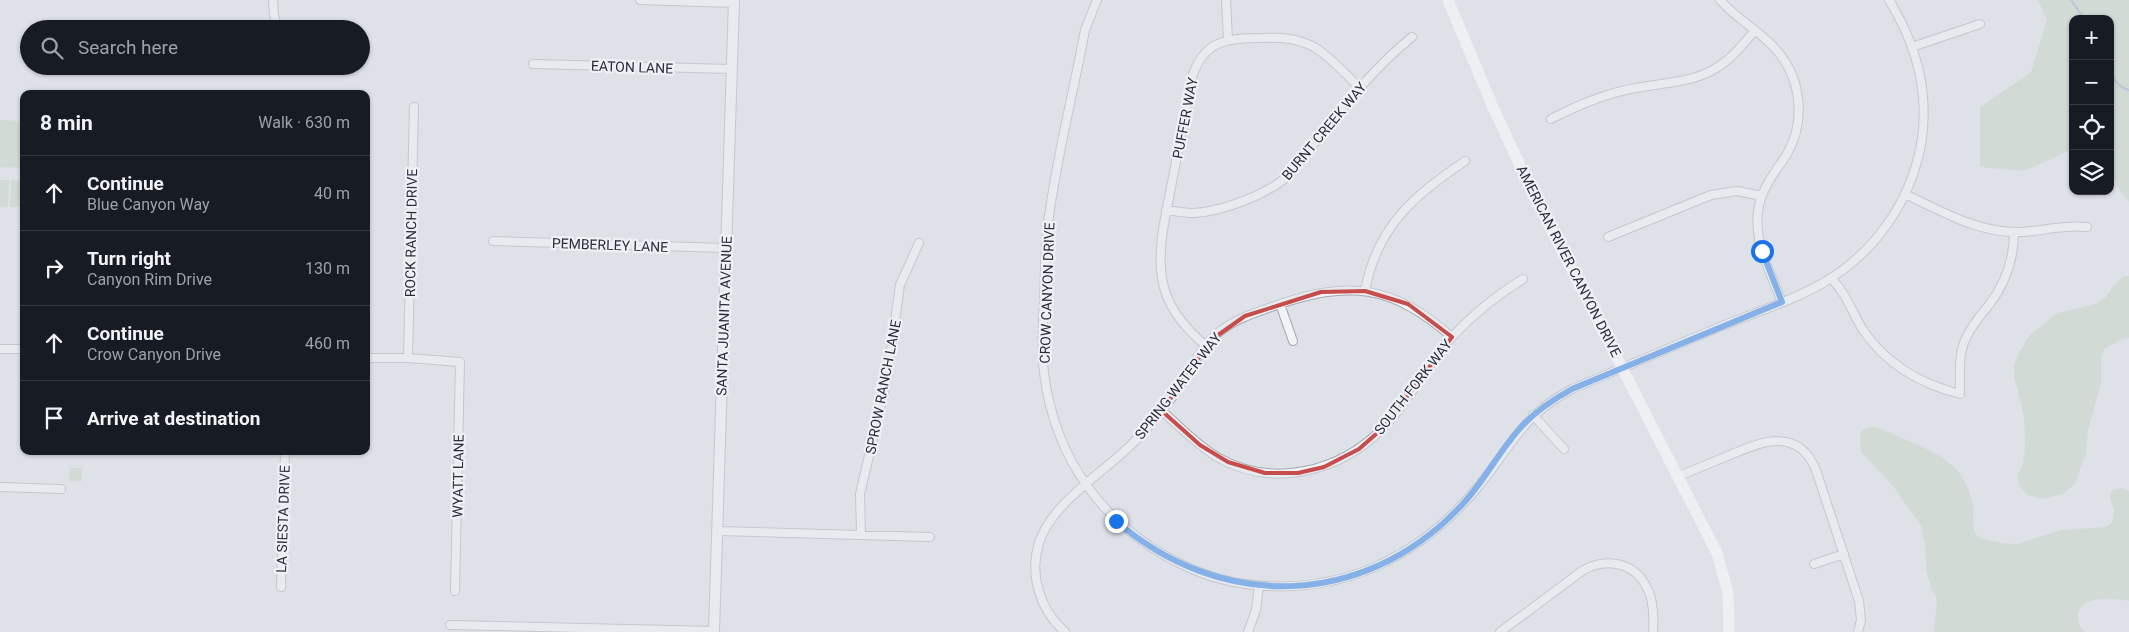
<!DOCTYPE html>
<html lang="en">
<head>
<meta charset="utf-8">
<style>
  body { margin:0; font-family:Roboto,sans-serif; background:#242831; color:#f1f3f6 }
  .controls { position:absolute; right:15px; top:15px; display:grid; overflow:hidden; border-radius:10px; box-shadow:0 1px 4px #0004 }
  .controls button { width:45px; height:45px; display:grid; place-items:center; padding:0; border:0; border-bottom:1px solid #363941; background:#171b24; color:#f1f3f6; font:25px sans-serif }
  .stop { position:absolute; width:15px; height:15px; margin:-11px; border:4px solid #1a73e8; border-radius:50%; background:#fff }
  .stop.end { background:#1a73e8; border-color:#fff; box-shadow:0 1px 5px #0008 }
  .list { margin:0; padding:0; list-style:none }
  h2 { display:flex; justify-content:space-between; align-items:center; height:65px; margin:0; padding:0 20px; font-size:21px }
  h2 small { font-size:16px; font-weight:400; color:#9ea1a6 }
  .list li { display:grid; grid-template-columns:32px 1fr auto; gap:15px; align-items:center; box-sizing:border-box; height:75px; padding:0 20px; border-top:1px solid #363941 }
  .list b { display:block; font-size:19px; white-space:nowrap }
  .list p { margin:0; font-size:16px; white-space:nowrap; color:#9ea1a6 }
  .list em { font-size:16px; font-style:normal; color:#9ea1a6 }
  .icon { flex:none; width:28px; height:28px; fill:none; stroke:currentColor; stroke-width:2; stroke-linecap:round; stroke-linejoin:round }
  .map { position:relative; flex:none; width:2129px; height:632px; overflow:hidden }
  .search { position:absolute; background:#171b24; box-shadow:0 1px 4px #0004; left:20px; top:20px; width:350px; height:55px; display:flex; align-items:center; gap:12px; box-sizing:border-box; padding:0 18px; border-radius:28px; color:#9ea1a6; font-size:19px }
  .panel { position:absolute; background:#171b24; box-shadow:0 1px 4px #0004; left:20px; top:90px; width:350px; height:365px; border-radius:10px }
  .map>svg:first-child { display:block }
  .green { fill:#c3d1c1 }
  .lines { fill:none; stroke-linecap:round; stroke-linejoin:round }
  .stream { stroke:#9caac6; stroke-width:2.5 }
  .minor-casing { stroke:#a5a7b2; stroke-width:10 }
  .tertiary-casing { stroke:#a5a7b2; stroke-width:12 }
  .minor { stroke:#f2f3f6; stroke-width:8 }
  .tertiary { stroke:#f2f3f6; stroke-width:10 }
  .secondary { stroke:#fff; stroke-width:11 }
  .route { stroke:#1a73e8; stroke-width:6 }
  .marked { fill:none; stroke:#c64d4b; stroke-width:4; stroke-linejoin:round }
  .labels { text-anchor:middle; stroke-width:4.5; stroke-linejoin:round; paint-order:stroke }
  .street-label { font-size:14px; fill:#292d3e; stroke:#eff1f5 }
</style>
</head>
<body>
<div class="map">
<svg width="2129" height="632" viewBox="0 0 2129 632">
  <rect width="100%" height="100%" fill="#dfe1e8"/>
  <path class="green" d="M2038,0h91v202l-10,-13 -9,-18v-152h-37v133l-4,-1 -45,20 -44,-4v-60l51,-35 16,-52z
    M0,120l24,1v47l-24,-1z
    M0,180h9l-1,27h-8z
    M11,180l13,1v26h-14z
    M2124,276h5v62l-7,1 -18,10 -3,9v25l-13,48 -2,22 -11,31 -12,10 -19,5 -17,-4 -8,-10 -2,-9 6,-12 2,-19 -1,-29 -10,-40v-12l7,-15 9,-14 27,-22 39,-9 11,-8 6,-10z
    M1872,426c11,3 21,8 32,13 33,14 59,24 68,62 4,15 -4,23 7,37l23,5 15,1 44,-14 45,-3 6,-5 2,-11 -4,-14 1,-6 10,-3 8,3v110c-14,-3 -47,-6 -51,13 -1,8 2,12 7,18h-151l3,-33 -6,-11 -5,-19 -1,-24 -4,-19 -28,-40 -32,-34 -1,-15 2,-7z
    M70,468h12v13h-13z"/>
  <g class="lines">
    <path class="stream" d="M2071,0l13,19
      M2110,65c3,13 6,22 19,25"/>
    <defs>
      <path id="minor" d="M273,0l1,15 4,14
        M640,0l94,3
        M1097,0l-12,30c-12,65 -29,129 -37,194 -3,25 -3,50 -4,75 -1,25 -3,50 0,74 11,87 60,153 137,191 59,30 136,29 196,2 39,-18 73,-45 100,-78 35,-42 43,-71 95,-99 50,-21 100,-42 150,-63 34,-14 70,-25 101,-43 52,-30 87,-81 98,-138 9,-52 -5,-101 -32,-145
        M1226,0l2,39
        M1720,0c19,22 48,35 64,60 18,27 20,65 3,94 -12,19 -26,34 -29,57 -4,32 12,61 24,91
        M1912,47l68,-23
        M533,64l199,5
        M1551,119c27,-14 55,-26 85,-31 25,-5 52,-5 75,-17 18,-9 31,-25 44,-41
        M1905,194c38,18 75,40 117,38 22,-1 42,-8 65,-5
        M1166,210c9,1 18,3 27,3 29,-1 79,-20 99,-41 37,-47 73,-97 120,-135
        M1608,237l103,-42 26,-4 25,5
        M493,241l233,7
        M1831,278c15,15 21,34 32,52 23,34 58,54 97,64 0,-18 -2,-37 5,-54 6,-14 15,-24 24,-35 16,-21 25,-47 25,-73
        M1365,291c12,-65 49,-95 100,-130
        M1280,304l13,37
        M1206,346c-41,-35 -51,-64 -43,-117l29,-151c11,-38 36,-40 69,-40 19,-1 36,0 53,9 17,10 31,27 46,41
        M0,349h24
        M366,358h42l52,4 -5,229
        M408,358l6,-251
        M1162,411c17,15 35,34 55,46 56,32 123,15 166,-29 27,-28 44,-63 69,-91 21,-23 45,-42 71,-58
        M1533,415l31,34
        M1679,476c17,-7 34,-14 51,-21 33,-14 68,-28 86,15l43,131 2,19 -3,12
        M0,487l61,2
        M717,531l213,6
        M861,534l-1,-40 27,-115 13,-94 19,-42
        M1814,564l30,-10
        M281,587l4,-136
        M450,625l264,6
        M1065,632c-25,-22 -36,-57 -26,-89 12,-40 66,-71 95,-101 14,-14 27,-30 39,-46 12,-19 23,-40 38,-57 18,-18 40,-25 63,-33 75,-26 117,-22 178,31
        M1248,632l8,-22 3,-24
        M1500,632l82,-61c22,-13 51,-10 64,15 8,13 8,31 7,46"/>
      <path id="tertiary" d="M714,632l20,-632"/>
    </defs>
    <use href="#minor" class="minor-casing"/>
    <use href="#tertiary" class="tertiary-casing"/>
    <use href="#minor" class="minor"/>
    <use href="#tertiary" class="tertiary"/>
    <path class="secondary" d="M1448,0l44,105 44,95 181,353 11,40 1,39"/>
  </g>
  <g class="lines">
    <path class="route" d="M1116,521c104,90 246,88 343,-13 25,-25 40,-58 64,-83 14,-15 31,-26 49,-36l210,-87 -20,-51"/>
  </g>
  <path d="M0 0H2129V632H0ZM1365,291l43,13 44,33 -68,90 -25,22 -35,18 -26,6h-33l-37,-11 -28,-17 -38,-34 49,-71 34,-24 76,-24z" fill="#dfe1e8" fill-opacity=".55" fill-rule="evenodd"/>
  <path class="marked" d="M1365,291l43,13 44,33 -68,90 -25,22 -35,18 -26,6h-33l-37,-11 -28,-17 -38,-34 49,-71 34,-24 76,-24z"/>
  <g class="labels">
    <g class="street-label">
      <text transform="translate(632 67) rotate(2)" y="5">EATON LANE</text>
      <text transform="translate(1185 118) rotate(-79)" y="5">PUFFER WAY</text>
      <text transform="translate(1324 131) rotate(-50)" y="5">BURNT CREEK WAY</text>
      <text transform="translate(411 233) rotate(-89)" y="5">ROCK RANCH DRIVE</text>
      <text transform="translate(610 245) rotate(2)" y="5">PEMBERLEY LANE</text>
      <text transform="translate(1569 261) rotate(63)" y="5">AMERICAN RIVER CANYON DRIVE</text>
      <text transform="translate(1047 293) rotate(-88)" y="5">CROW CANYON DRIVE</text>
      <text transform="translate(724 316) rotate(-88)" y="5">SANTA JUANITA AVENUE</text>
      <text transform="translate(1178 386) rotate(-52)" y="5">SPRING WATER WAY</text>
      <text transform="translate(883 387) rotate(-79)" y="5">SPROW RANCH LANE</text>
      <text transform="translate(1413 387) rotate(-52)" y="5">SOUTH FORK WAY</text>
      <text transform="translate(458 476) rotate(-89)" y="5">WYATT LANE</text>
      <text transform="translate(283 519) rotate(-88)" y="5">LA SIESTA DRIVE</text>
    </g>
  </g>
</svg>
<div class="controls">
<button>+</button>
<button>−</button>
<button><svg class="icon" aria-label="locate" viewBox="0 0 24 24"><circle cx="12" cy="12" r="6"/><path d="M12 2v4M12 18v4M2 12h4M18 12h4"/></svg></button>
<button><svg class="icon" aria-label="layers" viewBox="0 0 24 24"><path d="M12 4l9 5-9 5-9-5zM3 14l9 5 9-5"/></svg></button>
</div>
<div class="stop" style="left:1762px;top:251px"></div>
<div class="stop end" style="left:1116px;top:521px"></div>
<div class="search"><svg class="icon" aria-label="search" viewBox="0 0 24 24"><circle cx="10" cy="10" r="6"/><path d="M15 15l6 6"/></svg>Search here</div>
<section class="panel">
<h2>8 min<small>Walk · 630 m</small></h2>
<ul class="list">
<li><svg class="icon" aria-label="ahead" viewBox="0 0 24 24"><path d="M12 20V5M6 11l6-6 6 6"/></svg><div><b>Continue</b><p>Blue Canyon Way</p></div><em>40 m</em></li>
<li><svg class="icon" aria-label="right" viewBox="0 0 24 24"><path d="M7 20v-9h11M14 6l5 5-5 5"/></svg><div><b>Turn right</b><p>Canyon Rim Drive</p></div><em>130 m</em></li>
<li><svg class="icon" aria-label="ahead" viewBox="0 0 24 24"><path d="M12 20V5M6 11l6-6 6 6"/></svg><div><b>Continue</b><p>Crow Canyon Drive</p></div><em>460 m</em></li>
<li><svg class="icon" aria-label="arrive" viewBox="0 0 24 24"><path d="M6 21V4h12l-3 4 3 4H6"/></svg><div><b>Arrive at destination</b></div></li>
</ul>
</section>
</div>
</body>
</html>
